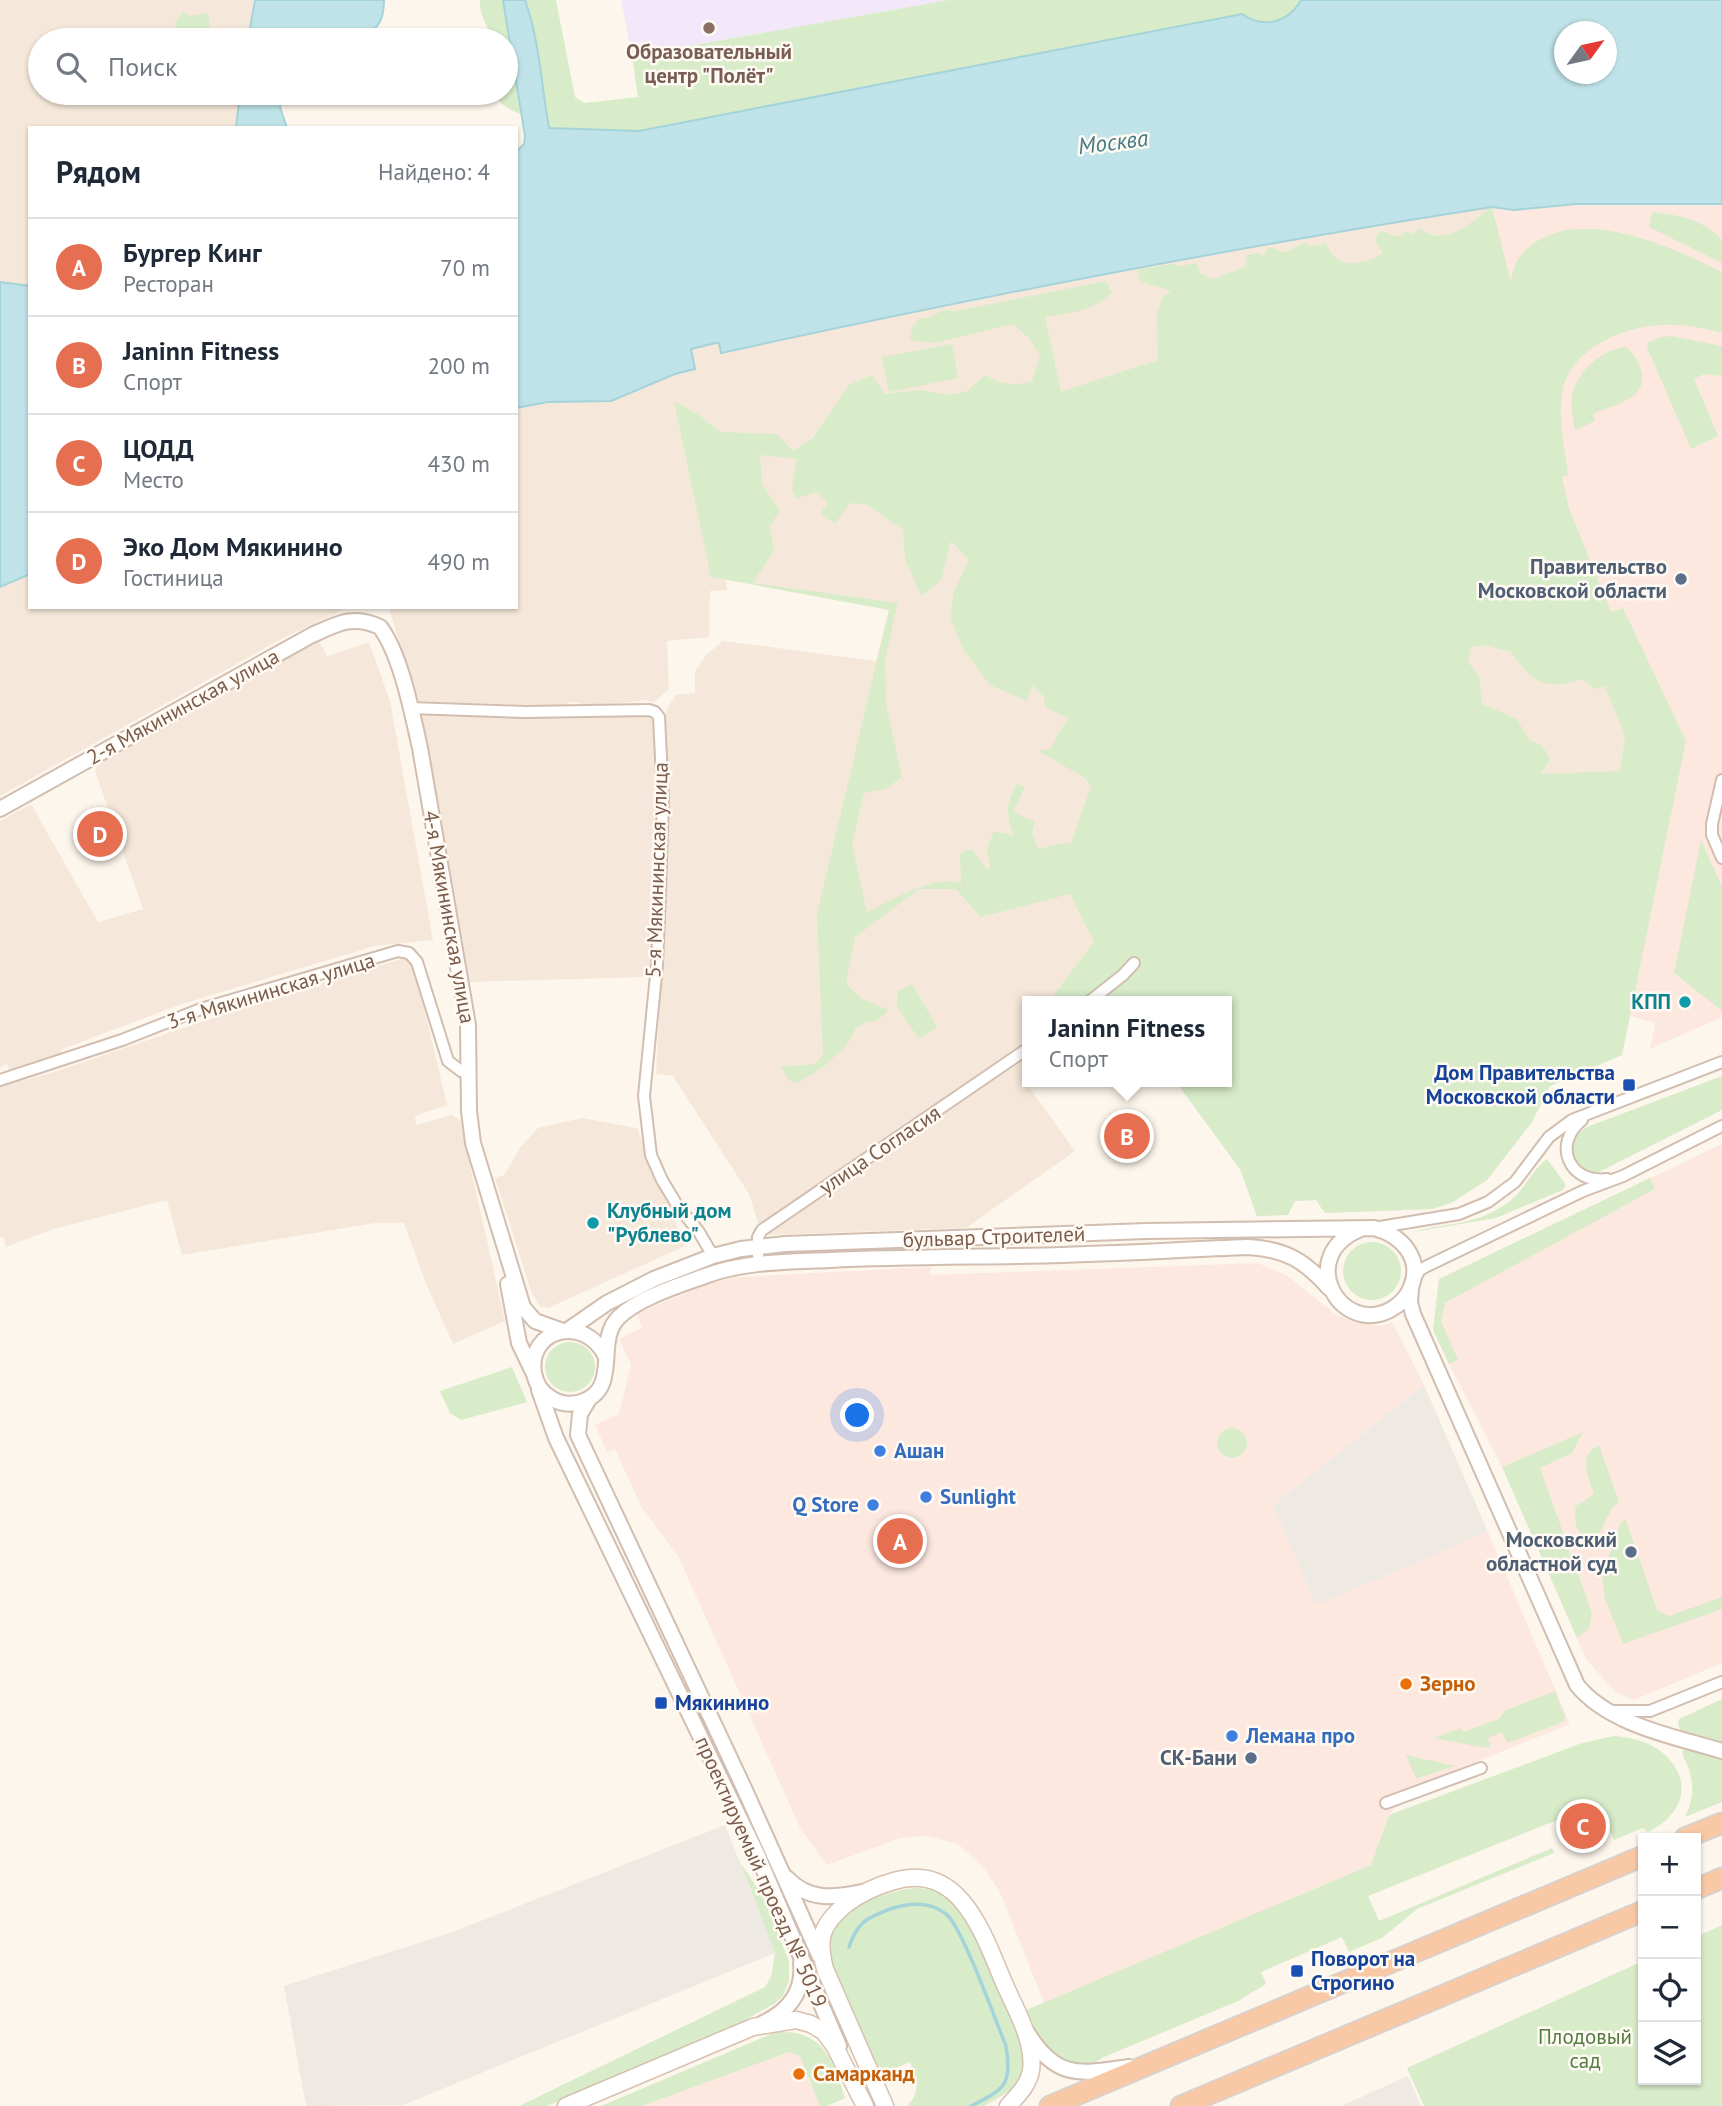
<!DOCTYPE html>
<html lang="ru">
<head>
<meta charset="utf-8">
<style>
  body { margin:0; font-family:"PT Sans",sans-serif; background:#f2f2f3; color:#1f2937 }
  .controls { position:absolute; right:21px; bottom:21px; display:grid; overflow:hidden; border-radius:0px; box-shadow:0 2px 5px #0004 }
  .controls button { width:63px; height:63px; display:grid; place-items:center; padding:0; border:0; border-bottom:2px solid #e0e1e3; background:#fff; color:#1f2937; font:35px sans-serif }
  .compass { position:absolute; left:1554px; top:21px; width:63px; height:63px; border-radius:50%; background:#fff; box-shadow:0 2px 5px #0004; rotate:57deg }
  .you { position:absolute; left:858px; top:1416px; width:24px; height:24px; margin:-18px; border:5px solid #fff; border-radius:50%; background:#1a73e8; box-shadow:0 0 0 10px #1a73e833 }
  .badge { display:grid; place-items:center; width:46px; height:46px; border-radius:50%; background:#e76f51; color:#fff; font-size:23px; font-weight:700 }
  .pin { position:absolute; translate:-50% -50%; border:4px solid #fff; box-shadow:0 2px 7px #0006 }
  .popup { position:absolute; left:1022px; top:996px; width:210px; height:91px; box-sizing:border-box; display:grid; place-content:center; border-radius:0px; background:#fff; filter:drop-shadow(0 2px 5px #0005); font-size:23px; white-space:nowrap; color:#747a83 }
  .popup b { font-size:26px; color:#1f2937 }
  .popup::after { content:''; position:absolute; left:50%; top:100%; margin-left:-14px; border:14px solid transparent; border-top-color:#fff }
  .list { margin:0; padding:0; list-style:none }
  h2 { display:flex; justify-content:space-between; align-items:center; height:91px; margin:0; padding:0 28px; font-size:30px }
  h2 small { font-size:23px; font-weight:400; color:#747a83 }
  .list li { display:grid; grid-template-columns:46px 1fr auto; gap:21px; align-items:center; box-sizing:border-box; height:98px; padding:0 28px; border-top:2px solid #e0e1e3 }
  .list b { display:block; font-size:26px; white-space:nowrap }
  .list p { margin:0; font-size:23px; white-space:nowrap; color:#747a83 }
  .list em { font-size:23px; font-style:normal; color:#747a83 }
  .icon { flex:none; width:38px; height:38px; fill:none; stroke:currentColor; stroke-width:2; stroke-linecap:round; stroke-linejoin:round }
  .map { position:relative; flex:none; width:1722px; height:2106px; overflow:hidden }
  .search { position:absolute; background:#fff; box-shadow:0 2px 5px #0004; left:28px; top:28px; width:490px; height:77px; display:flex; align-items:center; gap:18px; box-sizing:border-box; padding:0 24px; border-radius:38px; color:#747a83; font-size:26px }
  .panel { position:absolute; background:#fff; box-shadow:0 2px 5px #0004; left:28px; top:126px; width:490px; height:483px; border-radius:0px }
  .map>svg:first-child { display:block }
  .residential { fill:#f5e8da }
  .commercial { fill:#fde8e0 }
  .industrial { fill:#efe9e4 }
  .education { fill:#f3e8fa }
  .green { fill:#d8ecc9; fill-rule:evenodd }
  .water { fill:#bfe3e8; stroke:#a5d3da; stroke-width:2; fill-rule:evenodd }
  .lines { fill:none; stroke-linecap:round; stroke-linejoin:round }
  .stream { stroke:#a5d3da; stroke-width:3.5 }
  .minor-casing { stroke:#d1beb0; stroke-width:14 }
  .tertiary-casing { stroke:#d1beb0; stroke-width:18 }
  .secondary-casing { stroke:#d6c0b0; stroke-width:19 }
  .trunk-casing { stroke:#dad1cd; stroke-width:23 }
  .minor { stroke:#fff; stroke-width:10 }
  .tertiary { stroke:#fff; stroke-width:14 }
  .secondary { stroke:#fff; stroke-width:16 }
  .trunk { stroke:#f9c8a4; stroke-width:19 }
  .education-dot { fill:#8d6e63; stroke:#fffaf3; stroke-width:2.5 }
  .service-dot { fill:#5c6f8a; stroke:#fffaf3; stroke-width:2.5 }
  .culture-dot { fill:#0f9aa8; stroke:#fffaf3; stroke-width:2.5 }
  .transit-dot { fill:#1a4fb4; stroke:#fffaf3; stroke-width:2.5 }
  .shop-dot { fill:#3f7fe0; stroke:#fffaf3; stroke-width:2.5 }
  .food-dot { fill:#e8710a; stroke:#fffaf3; stroke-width:2.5 }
  .labels { text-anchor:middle; stroke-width:5; stroke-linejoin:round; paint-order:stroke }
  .education-label { font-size:21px; font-weight:bold; fill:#785e54; stroke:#fffaf3 }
  .service-label { font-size:21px; font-weight:bold; fill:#4e5e75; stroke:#fffaf3; text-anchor:end }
  .street-label { font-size:21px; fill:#7a5c4d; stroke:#fffaf3 }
  .culture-label { font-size:21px; font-weight:bold; fill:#0d838f; stroke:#fffaf3; text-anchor:end }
  .transit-label { font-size:21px; font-weight:bold; fill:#164399; stroke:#fffaf3; text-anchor:start }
  .shop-label { font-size:21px; font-weight:bold; fill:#366cbe; stroke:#fffaf3; text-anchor:start }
  .food-label { font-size:21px; font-weight:bold; fill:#c56008; stroke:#fffaf3; text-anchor:start }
  .park-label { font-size:21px; fill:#537a41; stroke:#fffaf3 }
  .water-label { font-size:23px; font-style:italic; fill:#437c86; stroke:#fffaf3 }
</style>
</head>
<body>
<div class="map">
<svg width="1722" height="2106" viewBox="0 0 1722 2106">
  <rect width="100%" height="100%" fill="#fdf6ec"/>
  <path class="residential" d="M0,0h255l-7,40h-208v53h200l-4,35h-206v158l-30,-4z
    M1492,207l69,270 57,241 7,18 -5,35 -88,351 -45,58 -36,23 -19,6 -107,4 -9,-13 -21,1 -7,14 -31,1 -17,-47 -64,-87h51v-81h-200v81h7l-5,5 46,64 -109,77 -201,7 -6,-9 -10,-32 -76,-118 -17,-2 12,-230 -3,-129 3,-8 8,-12 19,-2v-21l10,-16 18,-15 153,20 13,-51 -163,-31 1,11 -17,1 -1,46 -42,4 2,48 -16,14 -7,-3 -61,7 -4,-4 -12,-1 -5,4 -148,-5 -27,-94h127v-199l32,-6 63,-1 64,-27 19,-5 -3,-20 28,-7 3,11 193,-42 209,-41 212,-39z
    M30,574v33h320l-67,31 -283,158v-209z
    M319,641l8,15 42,-14 21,59 43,239 -58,6 -193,58 -122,46 1,4 -52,17 -2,-7 -7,3v-246l31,-17 67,118 45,-13 -48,-138 3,-12 127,-70z
    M425,713l220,1 5,3 5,6 3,80 -3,112 -5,54 -5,8 -176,5 -21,-102 -27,-165z
    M407,957l10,21 30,127 -32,11 1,9 36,-10 8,5 45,201 -52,23 -28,-63 -21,-58h-29l-193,32 -15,-55 -114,29 -47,18 -3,-10h-3v-150l54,-15 176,-60z
    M582,1118l55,10 48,118 -137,62 -7,-1 -9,-13 -37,-116 9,-3 16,-27 18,-20z"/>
  <path class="commercial" d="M1576,204h146v813l-72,32 5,-26 -41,-11 21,-267 -66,-237 -77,-301 22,3z
    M1722,1144v519l-88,37 -19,-8 -29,-33 -84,-192 -53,-103 -16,-34 6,-51z
    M1258,1263l28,12 49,39 22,9 25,3 10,-4 32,63 -151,120 43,99 172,-72 82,192 -176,71 4,10 -9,10 -18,50 -327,138 -45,-113 -17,-24 -24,-22 -32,-8 -26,2 -73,27 -26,-35 -122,-272 -38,-52 -26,-57 -8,3 -12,-27 24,-11 12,-49 -12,-26 23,-11 -6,-14 85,-36 209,-11 1,8z
    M789,2052l11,4 20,50h-178z"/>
  <path class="industrial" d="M1424,1385l64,147 -172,73 -43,-100z
    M725,1825l50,128 -372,152 -97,1 -22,-120 166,-53z
    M1408,2076l13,30h-81h1z"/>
  <path class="education" d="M621,0h328l-317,56z"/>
  <path class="green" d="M480,0h23l20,115c-13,-5 -23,-8 -27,-22h10v-53h-16c0,-14 -12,-25 -10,-40z
    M525,0h31l19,97 9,6 54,-6 -6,-41 317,-56h352c-13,24 -37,29 -59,14l-603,117 -90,-3 -11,-82z
    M183,11l7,5 17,-3 3,8 -3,19h-18l-15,-16z
    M1492,207l19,76c1,-18 8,-29 23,-40 52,-36 138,4 188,29v61c-16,-4 -31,-8 -47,-8 -43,-2 -101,19 -112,64 -6,26 2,59 5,86l-6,2 7,31 42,104 12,-4 63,133 -64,314 -72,31 -18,36 -45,58 -36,23 -19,6 -107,4 -9,-13 -21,1 -7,14 -31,1 -17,-47 -64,-87h51v-81h-178l45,-59 -24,-48 -89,23 -25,-28h-37l-64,48 -9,47 16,15 27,11 -12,11 -10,1 -11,6 -9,17 -24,22 -25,16 -8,-2 -10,-14 35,-3 8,-9 -6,-141 72,-304 -178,-33 -37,-176 25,14 21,17 57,2 16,17 20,-13 36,-53 23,-10 13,19 35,-4 30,5 17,-4 18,-16c17,9 29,12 47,6l8,-25 -11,-18 -16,-14 -79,19 -24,-3 2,-13 8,-9h8l16,-8 12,1 150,-30 6,11c-22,21 -39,20 -67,25l16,75 97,-32 -1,-47 6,-17 8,-4c-11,-7 -21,-6 -32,-12l-1,-10 33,-6 9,2 17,-3 3,10 13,6 32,-12 2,-12 12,-2 5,3 3,-7 5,-1 12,5 19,-10 11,3 11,-3c3,4 6,11 10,14 12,12 37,5 48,-5l-5,-6 -3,-8 6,-7 17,6 8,-6 6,3 9,-6c24,22 51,-8 71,-21zM760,455l37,4 -5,29 4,11 20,-7 12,10 -7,11 14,11 15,-21 18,2 35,25 2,29 16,37 20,-16 10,-39 18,19 -16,34 -2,25 12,30 27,36 37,16 5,-16 12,12 1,10 23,11 -18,31 -12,2 47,27 6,8 -20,57 -19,2 -13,5 -7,-17 3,-11 -22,-10 12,-25 -8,-3c-12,21 -11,29 -3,52l-20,-5 -7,18 3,17 -2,4 -16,-21 -12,4 1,31c-24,-12 -71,18 -94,28l-15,-68 12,-51 22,-4 16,-12 -16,-73 -1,-45 13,-56 -145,-20 21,-33 -5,-23 11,-16 -18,-27zM1484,645l27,7c22,31 33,39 71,27l13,10 10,-3 20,50 -5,35 -79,3 9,-15 -8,-14 -13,-5 -12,-21 -35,-15 -3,-28 -11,-14 3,-15z
    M1652,212c26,3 51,7 70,28v23l-73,-36z
    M1672,336l50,10v30l-18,-2 -10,5 24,57 -27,13 -44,-102 1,-5 14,-5z
    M952,344l6,34 -69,14 -7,-35z
    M1626,347c8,7 12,13 15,24 9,27 -28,34 -48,43l2,7 -20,9c-2,-11 -5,-21 -3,-33 4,-25 29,-48 54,-50z
    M1701,840l21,47v124l-48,-38z
    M912,984l25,43 -18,12 -22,-32 1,-16z
    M1722,1076v34l-125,63c-28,-4 -35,-30 -10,-46z
    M1547,1159l19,26 -3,5 -67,28 -83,14c37,-11 64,-5 98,-32 13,-10 25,-35 36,-41z
    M1650,1178l5,11 -210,114 -4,18 17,39 -9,4 -16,-34 6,-51z
    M1343 1271a29 29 0 1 1 58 0a29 29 0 1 1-58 0Z
    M545 1367a25 25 0 1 1 50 0a25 25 0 1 1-50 0Z
    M512,1367l15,35 -66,18 -11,-7 -10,-22z
    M1217 1443a15 15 0 1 1 30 0a15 15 0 1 1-30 0Z
    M1583,1432l-11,21 -32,15 52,145 -3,16 -12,9 -75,-171z
    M1599,1445l20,57 -7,6 -15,30 -8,3c-13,-5 -16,-23 -13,-35l18,-12c-6,-18 -17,-38 5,-49z
    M1626,1520l31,90 12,6 53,-19v12l-99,35 -18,-45 -3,-23 19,-54z
    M1555,1691l10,26 -2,5 -56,21 -5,-11 -14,6 3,8 -5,2 -49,-9 -1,-2 25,-9 2,4 36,-13 7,-9z
    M1722,1699v48l-41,-14 -3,-9 1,-5z
    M1613,1736c18,1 38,6 51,18 31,28 18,62 -16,78l-5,-4 -29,12 -15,-37 -231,93 11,25 173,-73 2,5 -137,56 -35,29 -33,14 -7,-15 -81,35 5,12 -28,17 -134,56 -15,9c-40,-8 -46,-20 -63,-56l345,-145 18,-50 193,-72z
    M1689,1747l33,11v44l-37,15c8,-16 10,-32 3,-50 -2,-6 -5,-9 -6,-16z
    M1406,1755l49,11 -39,13z
    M740,1862l23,35 26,64v20l-6,15 -9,8 -40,22 -187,80h-28l246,-119 6,-10 4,-24z
    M915,1888c11,1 23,1 31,7 28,22 58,109 73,144l4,18v13l-5,14 -15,11 -19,11h-77c14,-14 10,-27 3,-44l-33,14c-11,-27 -23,-53 -34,-80 -6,-14 -15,-30 -17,-46 -5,-38 60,-59 89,-62z
    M1722,1925v181h-298l-17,-38 236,-107v119h53v-143z
    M783,2029l1,3c42,1 50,32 61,66l-18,8h-7l-20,-50 -11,-4 -147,54h-41z"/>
  <path class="water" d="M255,0h129c0,9 -1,19 -7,26 -18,21 -102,14 -129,14z
    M503,0h22c15,42 16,84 24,128l90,3 603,-117c21,15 46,9 59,-14h421v204h-146l-62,6 -22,-3c-258,40 -515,90 -771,146l-2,-10h-3l-25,6 4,20 -20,5 -64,27 -63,1 -32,6v-256l8,-8 1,-8zM1564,32h42v42h-42z
    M240,93h42l-2,14 7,21h-51z
    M0,282l30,4v288l-30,13z"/>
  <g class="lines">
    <path class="stream" d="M849,1947c8,-24 17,-29 41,-38 18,-6 40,-8 56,5 16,12 50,108 60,132 6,39 -1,43 -35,60"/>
    <defs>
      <path id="minor" d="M411,708l115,4 123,-2 6,2 4,5 4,82 -3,95 -3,71 -13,131 7,59 11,25 15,25 22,27 14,24
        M1722,780l-10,44v11l10,23
        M1090,1001l33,-26 11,-12
        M0,1080l122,-40 79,-31 197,-58 11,2 8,9 31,99 13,10 9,3
        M1582,1120c-30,24 -13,64 25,59
        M1374,1228l85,-14 29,-12 27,-20 34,-45 23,-17 150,-58
        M758,1255v-18l4,-7 265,-181
        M1414,1280l6,-10 7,-4 156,-75 40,-15 99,-50
        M1611,1711h39l72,-29
        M1386,1803l95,-35"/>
      <path id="tertiary" d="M0,809l312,-174c25,-11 41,-21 68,-8 21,28 32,86 40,121l48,277 1,86 4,32 50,164 12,14 28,10
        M508,1284l11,59 15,31
        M1411,1289l-1,13 3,12 164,371c32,40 99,52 145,66
        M568,1330l39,-27 47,-24 59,-23 28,-7 44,-5 362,-13 227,-3c27,7 49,30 37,59 -4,11 -12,18 -21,23 -51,26 -95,-55 -29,-81
        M606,1357c-21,-44 -79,-28 -72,16 2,11 8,20 17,25 9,6 20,7 30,4 41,-13 13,-61 38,-85 19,-19 61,-32 86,-41 39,-15 84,-14 125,-16 62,-3 124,-3 186,-4 77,-1 155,-6 232,-9 38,2 57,14 81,41
        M539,1390l17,48 201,416 82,192
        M589,1399l-9,15 -2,21 166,353 76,169
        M787,1878c21,23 47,20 75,14
        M763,2023c26,-12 41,-31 38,-60
        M1027,2032c29,48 53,42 102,35"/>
      <path id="secondary" d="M566,2106l187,-79 43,-7 15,4 13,8 11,15 30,59
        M885,2106l-60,-137c-8,-31 -4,-44 21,-65 15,-11 30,-18 48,-23 68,-20 90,56 111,104 11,25 30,57 26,86 -3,15 -14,25 -23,35"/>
      <path id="trunk" d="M1685,1838l37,-15
        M1696,1889l26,-11
        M1050,2106l593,-250
        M1181,2106l462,-195"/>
    </defs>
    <use href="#minor" class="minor-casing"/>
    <use href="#tertiary" class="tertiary-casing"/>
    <use href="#secondary" class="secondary-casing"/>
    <use href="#trunk" class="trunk-casing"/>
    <use href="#minor" class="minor"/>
    <use href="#tertiary" class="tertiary"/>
    <use href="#secondary" class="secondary"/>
    <use href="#trunk" class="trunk"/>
  </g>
  <circle class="education-dot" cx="709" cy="28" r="7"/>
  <g class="service-dot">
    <circle cx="1681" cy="579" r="7"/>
    <circle cx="1631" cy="1552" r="7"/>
    <circle cx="1251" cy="1758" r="7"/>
  </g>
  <g class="culture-dot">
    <circle cx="1685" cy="1002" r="7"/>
    <circle cx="593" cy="1223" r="7"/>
  </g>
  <g class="transit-dot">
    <rect x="1622" y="1078" width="14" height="14" rx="3.5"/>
    <rect x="654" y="1696" width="14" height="14" rx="3.5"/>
    <rect x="1290" y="1964" width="14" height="14" rx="3.5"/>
  </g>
  <g class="shop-dot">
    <circle cx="880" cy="1451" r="7"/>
    <circle cx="926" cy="1497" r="7"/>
    <circle cx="873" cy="1505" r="7"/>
    <circle cx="1232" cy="1736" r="7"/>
  </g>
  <g class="food-dot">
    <circle cx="1406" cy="1684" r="7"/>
    <circle cx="799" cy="2074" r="7"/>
  </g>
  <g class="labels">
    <g class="education-label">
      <text x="709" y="59">Образовательный<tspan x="709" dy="24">центр "Полёт"</tspan></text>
    </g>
    <g class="service-label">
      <text x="1667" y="574">Правительство<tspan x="1667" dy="24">Московской области</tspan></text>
      <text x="1617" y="1547">Московский<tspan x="1617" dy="24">областной суд</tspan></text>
      <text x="1237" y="1765">СК-Бани</text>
    </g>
    <g class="street-label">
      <text transform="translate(183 707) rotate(-29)" y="7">2-я Мякининская улица</text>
      <text transform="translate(657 870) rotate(-88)" y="7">5-я Мякининская улица</text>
      <text transform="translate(449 917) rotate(80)" y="7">4-я Мякининская улица</text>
      <text transform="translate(271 991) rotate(-17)" y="7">3-я Мякининская улица</text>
      <text transform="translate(880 1150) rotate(-34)" y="7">улица Согласия</text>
      <text transform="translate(994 1237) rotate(-2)" y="7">бульвар Строителей</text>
      <text transform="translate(761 1872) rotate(66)" y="7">проектируемый проезд № 5019</text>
    </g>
    <g class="culture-label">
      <text x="1671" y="1009">КПП</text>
      <text x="607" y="1218" text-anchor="start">Клубный дом<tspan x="607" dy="24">"Рублево"</tspan></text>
    </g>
    <g class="transit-label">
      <text x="1615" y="1080" text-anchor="end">Дом Правительства<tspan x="1615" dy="24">Московской области</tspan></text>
      <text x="675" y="1710">Мякинино</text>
      <text x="1311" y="1966">Поворот на<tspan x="1311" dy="24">Строгино</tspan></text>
    </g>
    <g class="shop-label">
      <text x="894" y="1458">Ашан</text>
      <text x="940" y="1504">Sunlight</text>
      <text x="859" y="1512" text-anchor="end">Q Store</text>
      <text x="1246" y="1743">Лемана про</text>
    </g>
    <g class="food-label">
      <text x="1420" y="1691">Зерно</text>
      <text x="813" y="2081">Самарканд</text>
    </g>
    <g class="park-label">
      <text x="1585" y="2044">Плодовый<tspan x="1585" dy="24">сад</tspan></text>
    </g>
    <g class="water-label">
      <text transform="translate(1113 142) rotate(-7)" y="8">Москва</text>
    </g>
  </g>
</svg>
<div class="controls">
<button>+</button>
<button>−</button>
<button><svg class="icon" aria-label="locate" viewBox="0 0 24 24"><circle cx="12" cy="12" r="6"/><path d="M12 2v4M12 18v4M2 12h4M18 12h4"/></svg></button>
<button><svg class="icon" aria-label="layers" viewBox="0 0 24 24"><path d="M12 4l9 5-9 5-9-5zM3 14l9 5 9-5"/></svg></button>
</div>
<svg class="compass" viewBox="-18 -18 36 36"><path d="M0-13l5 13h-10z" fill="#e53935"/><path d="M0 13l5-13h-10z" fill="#747a83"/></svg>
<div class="you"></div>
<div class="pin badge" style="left:900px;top:1541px">A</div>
<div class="pin badge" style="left:1127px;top:1136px">B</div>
<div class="popup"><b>Janinn Fitness</b>Спорт</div>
<div class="pin badge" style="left:1583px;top:1826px">C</div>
<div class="pin badge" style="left:100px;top:834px">D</div>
<div class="search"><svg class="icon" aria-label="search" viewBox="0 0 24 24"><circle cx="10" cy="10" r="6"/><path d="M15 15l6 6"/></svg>Поиск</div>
<section class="panel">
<h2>Рядом<small>Найдено: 4</small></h2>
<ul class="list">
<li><span class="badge">A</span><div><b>Бургер Кинг</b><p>Ресторан</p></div><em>70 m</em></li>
<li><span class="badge">B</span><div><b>Janinn Fitness</b><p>Спорт</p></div><em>200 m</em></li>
<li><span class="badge">C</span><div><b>ЦОДД</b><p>Место</p></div><em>430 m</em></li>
<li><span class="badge">D</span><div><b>Эко Дом Мякинино</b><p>Гостиница</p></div><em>490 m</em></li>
</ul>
</section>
</div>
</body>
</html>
